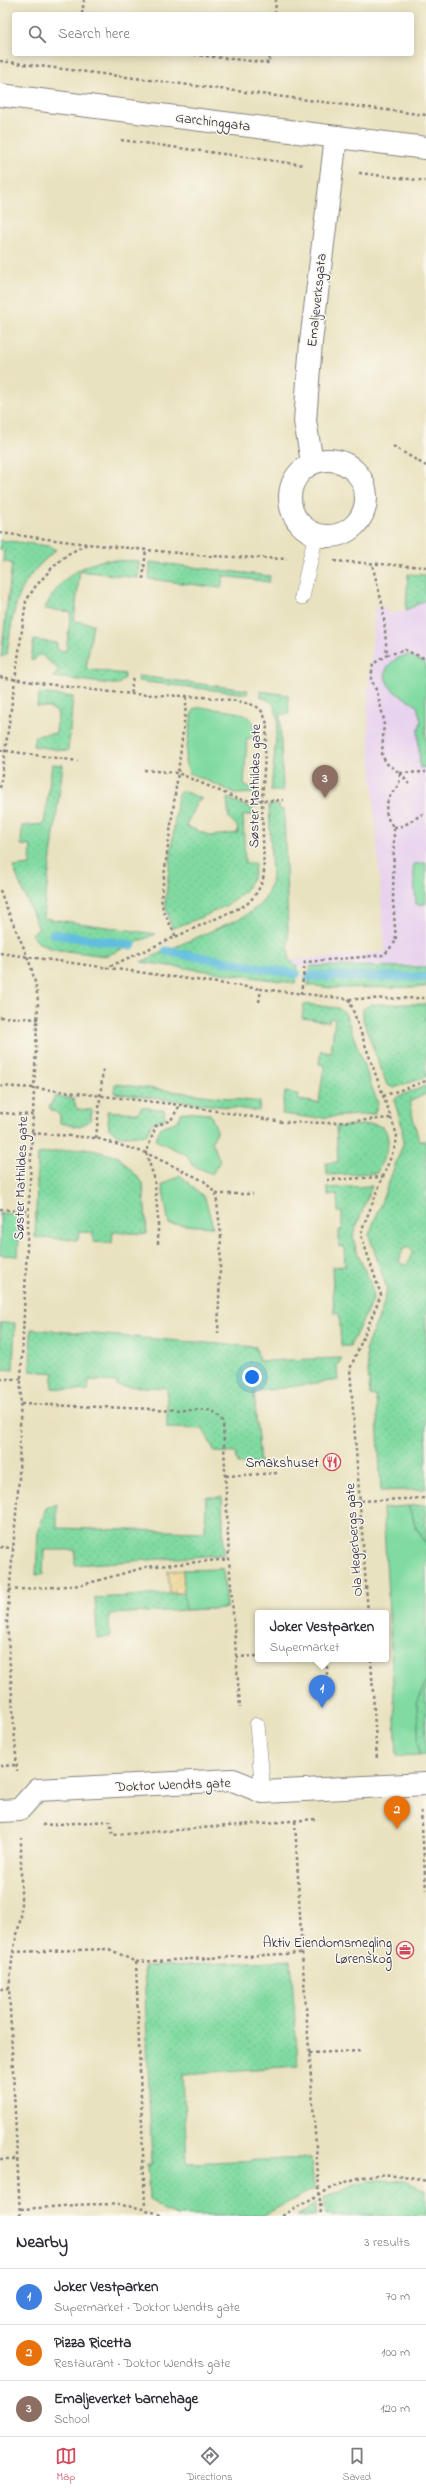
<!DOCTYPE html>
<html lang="en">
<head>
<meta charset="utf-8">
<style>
  body { margin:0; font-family:"Indie Flower",sans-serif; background:#f2f2f3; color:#2b2b33 }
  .you { position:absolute; left:252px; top:1377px; width:14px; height:14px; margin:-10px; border:3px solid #fff; border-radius:50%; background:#1a73e8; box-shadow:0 0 0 6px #1a73e833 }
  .badge { display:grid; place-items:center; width:26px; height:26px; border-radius:50%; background:#d1495b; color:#fff; font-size:13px; font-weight:700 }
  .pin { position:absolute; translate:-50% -33px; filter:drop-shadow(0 1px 2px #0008) }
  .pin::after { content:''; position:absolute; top:21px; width:14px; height:12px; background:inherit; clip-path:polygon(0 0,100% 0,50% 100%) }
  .popup { position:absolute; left:255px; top:1610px; width:134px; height:52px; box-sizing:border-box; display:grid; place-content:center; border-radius:4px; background:#fff; filter:drop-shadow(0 1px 3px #0005); font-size:13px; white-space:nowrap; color:#7c7c81 }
  .popup b { font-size:15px; color:#2b2b33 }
  .popup::after { content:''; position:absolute; left:50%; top:100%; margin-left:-8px; border:8px solid transparent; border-top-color:#fff }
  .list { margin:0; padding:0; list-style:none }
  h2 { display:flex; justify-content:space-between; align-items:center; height:52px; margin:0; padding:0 16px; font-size:17px }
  h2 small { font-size:13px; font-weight:400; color:#7c7c81 }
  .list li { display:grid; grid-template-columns:26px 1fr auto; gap:12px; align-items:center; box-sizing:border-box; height:56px; padding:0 16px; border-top:1px solid #e1e1e2 }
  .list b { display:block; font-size:15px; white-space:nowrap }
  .list p { margin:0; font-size:13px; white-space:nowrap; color:#7c7c81 }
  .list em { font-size:13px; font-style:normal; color:#7c7c81 }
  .icon { flex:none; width:22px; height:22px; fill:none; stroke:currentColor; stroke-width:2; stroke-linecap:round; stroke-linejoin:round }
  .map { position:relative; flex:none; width:426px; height:2216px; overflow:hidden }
  .search { position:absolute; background:#fff; box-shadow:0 2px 10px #0003; left:12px; right:12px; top:12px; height:44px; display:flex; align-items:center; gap:10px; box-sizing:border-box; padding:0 14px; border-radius:4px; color:#7c7c81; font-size:15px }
  .sheet { height:220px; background:#fff }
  nav { display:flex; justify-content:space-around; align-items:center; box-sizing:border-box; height:56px; border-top:1px solid #e1e1e2; background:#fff; font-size:11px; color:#7c7c81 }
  nav a { display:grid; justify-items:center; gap:2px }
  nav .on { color:#d1495b }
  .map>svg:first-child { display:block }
  .built { fill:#e7d2ef }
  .grass { fill:url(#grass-dots); stroke:#527e6e; fill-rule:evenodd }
  .sand { fill:url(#sand-dots); stroke:#887e6c }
  .green { fill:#81dba1; stroke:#527e6e }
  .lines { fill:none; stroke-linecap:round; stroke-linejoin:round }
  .stream { stroke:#60bede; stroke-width:9 }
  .service-casing { stroke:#86827e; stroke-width:16 }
  .minor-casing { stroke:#86827e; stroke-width:24 }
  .tertiary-casing { stroke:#86827e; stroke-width:24 }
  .path { stroke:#86827e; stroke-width:2.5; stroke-dasharray:3 3; stroke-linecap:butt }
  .service { stroke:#fff; stroke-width:15 }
  .minor { stroke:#fff; stroke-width:22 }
  .tertiary { stroke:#fff; stroke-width:22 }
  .labels { text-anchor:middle; stroke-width:3; stroke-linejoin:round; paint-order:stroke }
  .street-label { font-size:14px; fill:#22223b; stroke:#fbf7ec }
  .poi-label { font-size:14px; fill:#22223b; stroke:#fbf7ec; text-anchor:end }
</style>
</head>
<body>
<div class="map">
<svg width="426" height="2216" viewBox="0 0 426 2216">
  <defs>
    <pattern id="grass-dots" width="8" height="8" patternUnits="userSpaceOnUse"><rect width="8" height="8" fill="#81dba1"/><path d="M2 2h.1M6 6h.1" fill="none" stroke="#6fbc8c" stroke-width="1.8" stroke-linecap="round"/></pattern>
    <pattern id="sand-dots" width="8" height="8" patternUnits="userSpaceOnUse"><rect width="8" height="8" fill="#eeda9e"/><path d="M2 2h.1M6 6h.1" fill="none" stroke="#ccbb89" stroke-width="1.8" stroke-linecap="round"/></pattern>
  </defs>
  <rect width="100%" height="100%" fill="#fbf7ec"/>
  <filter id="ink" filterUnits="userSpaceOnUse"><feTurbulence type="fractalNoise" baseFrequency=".025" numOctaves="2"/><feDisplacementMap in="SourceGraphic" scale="8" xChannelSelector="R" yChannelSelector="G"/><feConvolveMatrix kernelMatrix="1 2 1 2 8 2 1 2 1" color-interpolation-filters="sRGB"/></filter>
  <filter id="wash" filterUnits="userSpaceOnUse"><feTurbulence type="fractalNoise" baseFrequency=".012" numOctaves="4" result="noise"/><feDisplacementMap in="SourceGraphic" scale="16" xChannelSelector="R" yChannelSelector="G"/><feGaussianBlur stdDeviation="0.9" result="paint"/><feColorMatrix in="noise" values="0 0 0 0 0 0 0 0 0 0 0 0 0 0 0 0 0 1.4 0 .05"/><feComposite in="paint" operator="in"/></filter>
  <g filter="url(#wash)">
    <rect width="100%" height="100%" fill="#e9e2c0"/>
    <path class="built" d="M426,600v367l-129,-1 -8,-6 96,-8 -18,-244 8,-101h12l1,8 12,-3z"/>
    <path class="grass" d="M0,540l49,6 7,4c-40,32 -42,56 -49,104l-6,3 11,-94 -9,-1 1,-11 -4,-1z
      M104,560l35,1 -1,17 -58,-7 -6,50 19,3 -7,45 39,5 -1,5 -5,5h-7l-59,-7 6,-7 -19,-16 -7,7 -2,-2 3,-19 23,3v7l9,1 5,-39 -27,-3c16,-28 28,-40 60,-49z
      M150,562l120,14 -1,6 -46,-6 -2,12 -72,-9z
      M408,574l18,1v25l-20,10z
      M139,676l109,14 -1,4 -109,-13z
      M260,691l28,4 1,19h-9l3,77h-12l7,-73 -5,-15 -13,-7z
      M39,693l34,4 -5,54 -35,-5 2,-10 21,-3 2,-20 -7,-5 -14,-2z
      M52,764l11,1 -20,153 113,16 -50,22 -55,-7 -13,-7 -7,-8 8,-5 -26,-62 17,-2 1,-19 -10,-1 1,-19 22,-2z
      M183,791l19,8 -5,2 -11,25 25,10 27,-3 -1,-7 -8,-8 -2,-20 26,11v6h-10l2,48h10c2,39 -54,53 -83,66l-7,-26 13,-109z
      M269,805h10l1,5h4l5,150 8,6 -2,17 -154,-21 102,-45 17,-12 7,-11 5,-15z
      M311,966l115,1v20l-95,1 -23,-3z
      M304,1004l34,4 7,5 33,91 -4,10 -61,4 -31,-4 3,-22 14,2 -1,6 21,3 5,-38 -5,-1 2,-14 10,2 4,-33 -5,-1 -1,4 -27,-4z
      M371,1004h55v73l-32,11 -7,-3 -24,-65v-11z
      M115,1084l145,18 -1,9 -145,-18z
      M426,1086v8l-17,8 10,39h7v348l-45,2 -5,-95 -6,-1 -4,-48 16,-37 5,-21 -18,-54 34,-91 -1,-18 -8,-26 5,-4zM408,1246l5,5 -6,14 -5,-1 -3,-3 4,-12z
      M55,1096l18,3 4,10 15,1 -1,9 -11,8 -20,-4v-8l-11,-7z
      M142,1107l22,3 1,9 -13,4 -6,12 -26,1 -11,-7 -2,-18 31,2z
      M375,1124l9,4c10,15 -1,30 -7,45l-50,2 -1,-12 12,-1 -2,-35z
      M85,1148l34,9 24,26 4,51 -34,-2 -1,11 -19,-1v-9l-14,-1 -1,8 -43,-3 3,-83z
      M372,1186l-19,49 3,15 16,37 1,13 -23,46h-9l-2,-33h-5l-2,-46 13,-1 -1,-20 -5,1v-17h3v-18h-4l-1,-18 -9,1 -1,-7z
      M0,1323h15l-2,47 -13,-1z
      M31,1329l225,18 3,14 83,-3 -5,8 1,14 -84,12 6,71 -22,1 -2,-11 -21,-1 -12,-23 -36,-1v-40l-50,-2v-4l-28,-2 -1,11 -36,-3 1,-12 2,-3 -25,-2z
      M206,1497h16l2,56 -5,2 -144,10v-15h-31l-1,25h-7l2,-42 8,-25 11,-4v24l148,4z
      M426,1505v39l-9,-15 -9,-23z
      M185,1593v17l-76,4 1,23 -13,1 -2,-40z
      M426,1680v74l-7,1 -2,-51z
      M291,1960l7,106 -115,8 4,89 124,-5 3,31 -52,27h-84l-14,-5 -15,-11 -2,-36h5l-8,-197z
      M378,2180l26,1 22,9v26h-101l-2,-17 34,-16z
      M315,2204v12h-18z"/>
    <path class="sand" d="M223,1569l3,39 -41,2v-17h-15l-2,-22z"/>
    <path class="green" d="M408,655l18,8v104l-6,1 -2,-36 3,-11 -4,-15c-8,-7 -17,-9 -24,-16 -17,-16 -3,-32 15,-35z
      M196,708c8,-1 17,1 25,2 20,2 35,5 37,28h-11l-3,48 10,1 -1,6 -15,1 -49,-21 -4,-12 7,-48z
      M426,863v41h-10l-3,-40z
      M182,1112l28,2 7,16 -5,12 8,19 -8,13 -20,-9 -5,-10 -32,-15 6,-13 17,-6z
      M180,1175l25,23 8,29 -44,-3 -7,-39z
      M0,1213l20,1 -2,42 -18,-1z
      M408,1506l9,23 9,15v136l-9,24 2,51 -22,1 -14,-248z
      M223,1569l3,39 -41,2 -2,-40z"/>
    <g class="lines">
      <path class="stream" d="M53,934l79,11
        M166,951l130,23
        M309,976l117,1"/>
    </g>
  </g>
  <g filter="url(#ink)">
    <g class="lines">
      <defs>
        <path id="service" d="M302,597l14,-63
          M257,1725l6,67"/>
        <path id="minor" d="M290 498a38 38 0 1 1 76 0a38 38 0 1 1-76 0Z
          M312,462l-7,-41 6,-79 25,-205
          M0,1811l19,-1 18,-20 196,-10 30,12 163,-8"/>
        <path id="tertiary" d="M0,95l426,53"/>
      </defs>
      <use href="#service" class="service-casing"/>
      <use href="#minor" class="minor-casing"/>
      <use href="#tertiary" class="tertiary-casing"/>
      <path class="path" d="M82,14l2,-14
        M275,14l1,-14
        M188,54l81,9 1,-9
        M0,61l426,54
        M121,140l183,25
        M359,173l67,8
        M393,446l33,20
        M0,533l87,11
        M334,561l92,6
        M143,579l3,-30
        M387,655l18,-5 21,9
        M0,677c44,7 89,13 133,17 29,2 101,1 124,13 6,3 8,11 10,17l-5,77 2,74c-3,13 -9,21 -18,30l-140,63
        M131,693l2,-18
        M187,697l-9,76 60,26 15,2 30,-1
        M0,750l78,11
        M144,770l34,3 -17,125 2,12 13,27
        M400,773l26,-1
        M400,773l9,11
        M0,788l26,-187 9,-14 17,-19 16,-14 19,-10 121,12 79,3
        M394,827l9,-1 23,-14
        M0,890c13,40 35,70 38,113l-17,376 -2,99 -12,143 10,150
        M0,953l261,36
        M301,994l4,-32 79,-7 12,-14 -3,-40 1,-74c-14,-14 -7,-31 5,-42l1,-12 -14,-10 -4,-8 2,-35 -7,-28 -6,-13 2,-15 14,-9 -4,-48 -11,-43
        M349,999l48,136 -1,9 -33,83 -2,8 20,60 -31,74 18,244
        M259,1002l2,-13 88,10 77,-1
        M0,1017l38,2
        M0,1086l34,2 146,17 103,17 47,1 61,-5
        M383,1096l43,-15
        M0,1113l33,2
        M32,1133l64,5 50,15 58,28 12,13 5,42 -3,98
        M96,1138l7,-69
        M327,1180l55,-3
        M216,1194h37
        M0,1209l29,3
        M158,1244v-26l-4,-41 -8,-24 10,-27 15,-6 9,-15
        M0,1379h21
        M21,1404l187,7 8,3 7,8 6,137 11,149
        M226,1476l53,-3
        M361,1501l65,-3
        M0,1547l13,1
        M9,1590l73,-5 64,-18 83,-8
        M236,1657l22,-1
        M371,1659l6,101
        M327,1675v-16
        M0,1766l17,-1
        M421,1811l5,79
        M295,1821l7,132 19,263
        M42,1825l68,-4 3,14 203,-16
        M13,1952l96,-3 27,13 166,-9
        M136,1962l9,246
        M0,1989l9,-1
        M309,2053l52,-2
        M0,2159h17
        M21,2209c45,-2 100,-13 141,7
        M20,2216l-11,-228 4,-36 8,-35v-79
        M282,2216c52,-30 82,-53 144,-35"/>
      <use href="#service" class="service"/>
      <use href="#minor" class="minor"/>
      <use href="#tertiary" class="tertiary"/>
    </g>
  </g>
  <defs>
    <symbol id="restaurant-ring" viewBox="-11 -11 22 22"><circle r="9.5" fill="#fbf7ec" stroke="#d1495b" stroke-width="1.5"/><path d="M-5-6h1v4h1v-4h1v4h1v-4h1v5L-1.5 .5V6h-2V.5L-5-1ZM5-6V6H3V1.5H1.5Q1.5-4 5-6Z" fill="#d1495b"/></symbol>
    <symbol id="office-ring" viewBox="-11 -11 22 22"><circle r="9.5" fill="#fbf7ec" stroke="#d1495b" stroke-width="1.5"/><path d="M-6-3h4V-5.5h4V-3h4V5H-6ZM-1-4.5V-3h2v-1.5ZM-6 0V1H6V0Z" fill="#d1495b"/></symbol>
  </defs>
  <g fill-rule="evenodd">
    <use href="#restaurant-ring" x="322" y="1452" width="20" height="20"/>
    <use href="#office-ring" x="395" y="1940" width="20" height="20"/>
  </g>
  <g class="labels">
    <g class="street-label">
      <text transform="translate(213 121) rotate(7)" y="5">Garchinggata</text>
      <text transform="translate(316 300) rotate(-84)" y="5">Emaljeverksgata</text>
      <text transform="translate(254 786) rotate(-89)" y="5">Søster Mathildes gate</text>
      <text transform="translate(20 1178) rotate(-88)" y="5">Søster Mathildes gate</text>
      <text transform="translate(353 1540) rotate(-94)" y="5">Ola Hegerbergs gate</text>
      <text transform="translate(173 1784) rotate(-2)" y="5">Doktor Wendts gate</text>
    </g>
    <g class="poi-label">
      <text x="319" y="1467">Smakshuset</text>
      <text x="392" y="1947">Aktiv Eiendomsmegling<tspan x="392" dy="16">Lørenskog</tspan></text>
    </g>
  </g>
</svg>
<div class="you"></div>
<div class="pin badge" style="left:322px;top:1708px;background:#3f7fe0">1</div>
<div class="popup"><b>Joker Vestparken</b>Supermarket</div>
<div class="pin badge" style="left:397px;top:1829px;background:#e8710a">2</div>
<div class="pin badge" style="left:325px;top:798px;background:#8d6e63">3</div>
<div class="search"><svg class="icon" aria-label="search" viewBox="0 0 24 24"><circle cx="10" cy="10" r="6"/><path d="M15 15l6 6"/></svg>Search here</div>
</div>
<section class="sheet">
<h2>Nearby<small>3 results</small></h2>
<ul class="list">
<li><span class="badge" style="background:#3f7fe0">1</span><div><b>Joker Vestparken</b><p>Supermarket · Doktor Wendts gate</p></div><em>70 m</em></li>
<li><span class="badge" style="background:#e8710a">2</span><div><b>Pizza Ricetta</b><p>Restaurant · Doktor Wendts gate</p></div><em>100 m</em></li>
<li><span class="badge" style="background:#8d6e63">3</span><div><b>Emaljeverket barnehage</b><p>School</p></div><em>120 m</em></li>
</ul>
</section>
<nav>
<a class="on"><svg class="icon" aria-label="map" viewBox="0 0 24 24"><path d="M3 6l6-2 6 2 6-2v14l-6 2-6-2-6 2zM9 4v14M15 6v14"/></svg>Map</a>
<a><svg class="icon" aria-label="directions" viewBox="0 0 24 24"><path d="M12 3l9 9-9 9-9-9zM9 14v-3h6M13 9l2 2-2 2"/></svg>Directions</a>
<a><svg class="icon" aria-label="saved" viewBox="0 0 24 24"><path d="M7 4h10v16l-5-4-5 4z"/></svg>Saved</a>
</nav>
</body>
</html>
